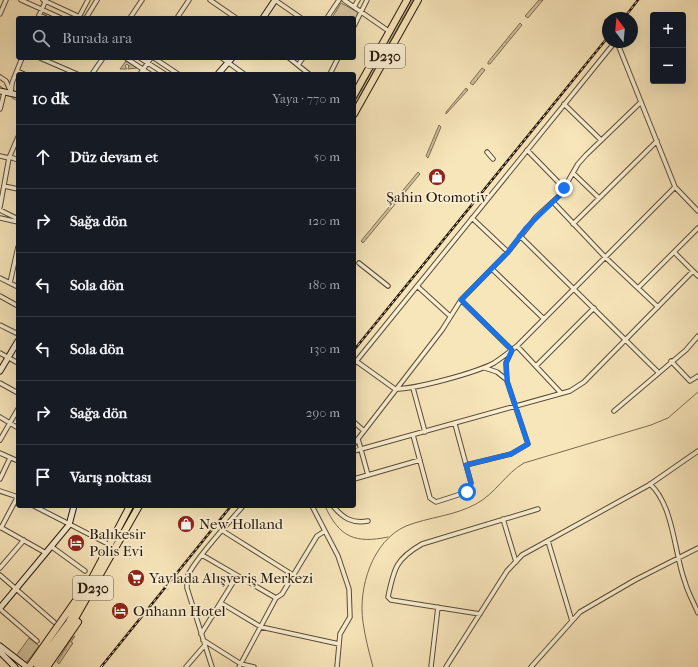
<!DOCTYPE html>
<html lang="tr">
<head>
<meta charset="utf-8">
<style>
  body { margin:0; font-family:"IM FELL French Canon",serif; background:#242831; color:#f1f3f6 }
  .controls { position:absolute; right:12px; top:12px; display:grid; overflow:hidden; border-radius:4px; box-shadow:0 4px 16px #0002 }
  .controls button { width:36px; height:36px; display:grid; place-items:center; padding:0; border:0; border-bottom:1px solid #363941; background:#171b24; color:#f1f3f6; font:20px sans-serif }
  .compass { position:absolute; left:602px; top:12px; width:36px; height:36px; border-radius:50%; background:#171b24; box-shadow:0 4px 16px #0002; rotate:344deg }
  .stop { position:absolute; width:12px; height:12px; margin:-9px; border:3px solid #1a73e8; border-radius:50%; background:#fff }
  .stop.end { background:#1a73e8; border-color:#fff; box-shadow:0 1px 4px #0008 }
  .list { margin:0; padding:0; list-style:none }
  h2 { display:flex; justify-content:space-between; align-items:center; height:52px; margin:0; padding:0 16px; font-size:17px }
  h2 small { font-size:13px; font-weight:400; color:#9ea1a6 }
  .list li { display:grid; grid-template-columns:26px 1fr auto; gap:12px; align-items:center; box-sizing:border-box; height:64px; padding:0 16px; border-top:1px solid #363941 }
  .list b { display:block; font-size:15px; white-space:nowrap }
  .list em { font-size:13px; font-style:normal; color:#9ea1a6 }
  .icon { flex:none; width:22px; height:22px; fill:none; stroke:currentColor; stroke-width:2; stroke-linecap:round; stroke-linejoin:round }
  .map { position:relative; flex:none; width:698px; height:667px; overflow:hidden }
  .search { position:absolute; background:#171b24; box-shadow:0 4px 16px #0002; left:16px; top:16px; width:340px; height:44px; display:flex; align-items:center; gap:10px; box-sizing:border-box; padding:0 14px; border-radius:4px; color:#9ea1a6; font-size:15px }
  .panel { position:absolute; background:#171b24; box-shadow:0 4px 16px #0002; left:16px; top:72px; width:340px; height:436px; border-radius:4px }
  .map>svg:first-child { display:block }
  .grass { fill:url(#grass-dots); stroke:#7d6e54 }
  .green { fill:#d4c39d; stroke:#7d6e54 }
  .lines { fill:none; stroke-linecap:round; stroke-linejoin:round }
  .stream { stroke:#796a50; stroke-width:1 }
  .street-tunnel { stroke:#d8c7a0; stroke-width:3.5; stroke-dasharray:3.5 2; stroke-linecap:butt }
  .street-casing { stroke:#5a4c36; stroke-width:5.5 }
  .secondary-casing { stroke:#26180a; stroke-width:7 }
  .highway-casing { stroke:#26180a; stroke-width:8 }
  .street { stroke:#faefd3; stroke-width:3.5 }
  .secondary { stroke:#faefd3; stroke-width:5 }
  .highway { stroke:#f8e6bb; stroke-width:6 }
  .rail-casing { stroke:#26180a; stroke-width:2.5 }
  .rail { stroke:#faefd3; stroke-width:1; stroke-dasharray:3; stroke-linecap:butt }
  .route { stroke:#1a73e8; stroke-width:5 }
  .labels { text-anchor:middle; stroke-width:3.5; stroke-linejoin:round; paint-order:stroke }
  .shield { fill:#faefd3; stroke:#665846; stroke-width:1 }
  .shield-label { font-size:14px; font-weight:bold; fill:#26180a }
  .poi-label { font-size:15px; fill:#26180a; stroke:#faefd3; text-anchor:start }
</style>
</head>
<body>
<div class="map">
<svg width="698" height="667" viewBox="0 0 698 667">
  <defs>
    <pattern id="grass-dots" width="8" height="8" patternUnits="userSpaceOnUse"><rect width="8" height="8" fill="#d4c39d"/><path d="M2 2h.1M6 6h.1" fill="none" stroke="#b6a786" stroke-width="1.8" stroke-linecap="round"/></pattern>
  </defs>
  <rect width="100%" height="100%" fill="#f8e6bb"/>
  <filter id="stains"><feTurbulence type="fractalNoise" baseFrequency=".005" numOctaves="4"/><feColorMatrix values="0 0 0 0 .2 0 0 0 0 .09 0 0 0 0 .02 0 0 0 .5 -.17"/></filter>
  <radialGradient id="worn" r=".72"><stop offset=".6" stop-color="#630" stop-opacity="0"/><stop offset="1" stop-color="#630" stop-opacity=".3"/></radialGradient>
  <path class="grass" d="M411,0h2l-59,107v-4z
    M539,0h4l-15,18 -3,-2z
    M520,23l2,2 -32,39h-2v-2z
    M126,61l11,7 -9,1 1,-3 -2,-2 -2,2 2,3h-7z
    M482,68l3,2 -12,15 -3,-2z
    M466,88l2,2 -22,24v-2z
    M439,125l2,2 -13,31 -2,-2z
    M418,172l2,2 -57,69 -2,-2z
    M75,636l-4,6 2,1 -14,21 -2,-2 14,-23z"/>
  <path class="green" d="M341,3l18,10 -5,10v-5h-22z
    M29,638l10,8 -12,16h-4l-7,-6z"/>
  <g class="lines">
    <path class="stream" d="M0,86l4,3
      M12,98l6,3
      M325,506c14,31 30,38 63,31
      M373,667c-4,-15 -8,-30 -10,-45 -5,-34 9,-81 43,-96 23,-9 48,-10 70,-22 19,-10 30,-31 48,-41l127,-38 17,-7 30,-26"/>
    <path class="street-tunnel" d="M160,581l8,9"/>
    <defs>
      <path id="street" d="M21,0l40,18
        M43,0l39,18
        M210,0l26,18
        M275,0l26,18
        M344,0l46,32
        M354,7l4,-7
        M0,14l6,-14
        M39,15l7,3
        M79,17l9,-17
        M38,18l8,-18
        M86,18l11,-18
        M130,18l12,-18
        M177,18l12,-18
        M327,18l12,-18
        M607,21l1,2
        M354,26l13,-26
        M617,42l58,145 23,24
        M40,58l37,16
        M126,58l24,16
        M140,58l25,16
        M154,58l24,16
        M222,58l22,16
        M289,58l20,16
        M298,65l5,-7
        M17,71l7,3
        M92,74l11,-16
        M140,74l11,-16
        M330,74l8,-16
        M0,77l6,4 5,11
        M11,93l1,-10 10,-25
        M564,104l37,36
        M0,109l4,-16
        M527,150l37,38
        M487,152l6,7
        M0,156l9,2
        M10,157l8,3
        M573,173l26,25
        M4,186l14,3
        M553,202l52,55 53,50
        M0,207l9,-49 9,-21
        M0,210l18,9
        M0,218l18,4
        M472,218l36,34
        M573,224l84,-83
        M520,236l138,136
        M674,252l24,24
        M359,263l29,23
        M492,269l52,50
        M0,278l18,9
        M10,283l8,-36
        M417,286l33,30
        M638,288l60,-60
        M0,296l18,10
        M461,300l51,50 -6,13 1,18 21,63 -17,10 -45,11
        M0,325l18,9
        M517,346l44,47
        M0,353l18,10
        M356,361l39,28c21,0 80,-16 99,-26 8,-5 15,-11 23,-17l158,-159
        M671,361l19,20 8,-5
        M354,364l261,-322
        M536,366l58,-58
        M485,368l12,4 10,8
        M0,383l18,10
        M413,388l12,44
        M614,411l72,-61 12,-14
        M0,417l18,11
        M354,422l10,9
        M413,435l17,63 6,4 31,-10 4,-9 -16,-59
        M358,439l10,36
        M0,440l18,-31
        M354,444l88,-114 19,-30 47,-48 28,-35 24,-22 18,-31 8,-9 55,-53
        M354,451l216,-60 14,-9 109,-111
        M0,453l18,8
        M0,479l10,-21
        M354,479l66,-19
        M650,484c24,22 24,69 35,98 3,11 9,21 13,31
        M0,491l18,6
        M34,506l76,39
        M312,506l26,50 11,33 1,28 -10,17 -3,33
        M333,506c10,12 19,18 35,15
        M503,519l13,43
        M0,527l46,26
        M1,528l17,-32
        M223,531l70,44
        M548,541l24,80
        M52,547l33,24
        M202,555l74,43
        M0,568l24,-28
        M0,575l54,47
        M157,579l3,2
        M221,603l40,24 78,17
        M0,609l37,32
        M480,614l-89,-14 -3,-3c6,-29 8,-38 34,-53l116,-35
        M201,634l36,-58
        M203,640l38,24 13,3
        M186,667l19,-22
        M212,667l-25,-79c0,-4 0,-9 1,-13 10,-20 40,-51 55,-69
        M239,667l37,-69 6,-4 35,-58 8,-5
        M431,667l7,-60
        M446,667l61,-96 15,-16 127,-70 49,-34
        M531,667l49,-55 55,-32 63,-32"/>
      <path id="secondary" d="M263,18l12,-18
        M218,74l14,-16
        M0,91l18,4
        M0,371l18,-30
        M0,608l69,-83 5,-19
        M0,646l27,21
        M0,652l15,15"/>
      <path id="highway" d="M354,95l53,-95
        M354,114l64,-114
        M37,665l32,-43 61,-116
        M42,666l31,-44 66,-116
        M29,667l50,-71
        M47,667l31,-45"/>
    </defs>
    <use href="#street" class="street-casing"/>
    <use href="#secondary" class="secondary-casing"/>
    <use href="#highway" class="highway-casing"/>
    <use href="#street" class="street"/>
    <use href="#secondary" class="secondary"/>
    <use href="#highway" class="highway"/>
    <defs>
      <path id="rail" d="M624,18l14,-18
        M354,350l254,-313
        M101,667l130,-161"/>
    </defs>
    <use href="#rail" class="rail-casing"/>
    <use href="#rail" class="rail"/>
  </g>
  <g class="lines">
    <path class="route" d="M467,492l4,-9 -5,-18 45,-11 17,-10 -21,-63 -1,-18 6,-13 -51,-50 47,-48 18,-24 34,-33 4,-7"/>
  </g>
  <defs>
    <symbol id="shop-disc" viewBox="-11 -11 22 22"><circle r="9.5" fill="#8f2418" stroke="#faefd3"/><path d="M-5-2.5h2.3a2.7 3.5 0 0 1 5.4 0H5L5.5 6h-11ZM-1.5-2.5h3a1.5 2.3 0 0 0-3 0Z" fill="#fff"/></symbol>
    <symbol id="hotel-disc" viewBox="-11 -11 22 22"><circle r="9.5" fill="#8f2418" stroke="#faefd3"/><path d="M-6-4.5h1.5V1H6V5H4.5V3h-9V5H-6ZM-4 0a1.8 1.8 0 1 1 3.6 0ZM.5 0V-2.5h3Q6-2.5 6 0Z" fill="#fff"/></symbol>
    <symbol id="supermarket-disc" viewBox="-11 -11 22 22"><circle r="9.5" fill="#8f2418" stroke="#faefd3"/><path d="M-6-5.5h2.5l.6 2H6L4.5 2H-2.5L-4.4-4H-6ZM-1.5 3.2a1.3 1.3 0 1 0 .1 0ZM3 3.2a1.3 1.3 0 1 0 .1 0Z" fill="#fff"/></symbol>
  </defs>
  <g fill-rule="evenodd">
    <use href="#shop-disc" x="427" y="167" width="20" height="20"/>
    <use href="#shop-disc" x="176" y="514" width="20" height="20"/>
    <use href="#hotel-disc" x="66" y="533" width="20" height="20"/>
    <use href="#supermarket-disc" x="126" y="568" width="20" height="20"/>
    <use href="#hotel-disc" x="110" y="601" width="20" height="20"/>
  </g>
  <g class="labels">
    <g class="shield">
      <rect x="365" y="44" width="40" height="24" rx="3"/>
      <rect x="73" y="576" width="40" height="24" rx="3"/>
    </g>
    <g class="shield-label">
      <text x="385" y="61">D230</text>
      <text x="93" y="593">D230</text>
    </g>
    <g class="poi-label">
      <text x="437" y="202" text-anchor="middle">Şahin Otomotiv</text>
      <text x="199" y="529">New Holland</text>
      <text x="89" y="539">Balıkesir<tspan x="89" dy="17">Polis Evi</tspan></text>
      <text x="149" y="583">Yaylada Alışveriş Merkezi</text>
      <text x="133" y="616">Onhann Hotel</text>
    </g>
  </g>
  <rect width="100%" height="100%" filter="url(#stains)"/>
  <rect width="100%" height="100%" fill="url(#worn)"/>
</svg>
<div class="controls">
<button>+</button>
<button>−</button>
</div>
<svg class="compass" viewBox="-18 -18 36 36"><path d="M0-13l5 13h-10z" fill="#e53935"/><path d="M0 13l5-13h-10z" fill="#9ea1a6"/></svg>
<div class="stop" style="left:467px;top:492px"></div>
<div class="stop end" style="left:564px;top:188px"></div>
<div class="search"><svg class="icon" aria-label="search" viewBox="0 0 24 24"><circle cx="10" cy="10" r="6"/><path d="M15 15l6 6"/></svg>Burada ara</div>
<section class="panel">
<h2>10 dk<small>Yaya · 770 m</small></h2>
<ul class="list">
<li><svg class="icon" aria-label="ahead" viewBox="0 0 24 24"><path d="M12 20V5M6 11l6-6 6 6"/></svg><div><b>Düz devam et</b></div><em>50 m</em></li>
<li><svg class="icon" aria-label="right" viewBox="0 0 24 24"><path d="M7 20v-9h11M14 6l5 5-5 5"/></svg><div><b>Sağa dön</b></div><em>120 m</em></li>
<li><svg class="icon" aria-label="left" viewBox="0 0 24 24"><path d="M17 20v-9H6M10 6l-5 5 5 5"/></svg><div><b>Sola dön</b></div><em>180 m</em></li>
<li><svg class="icon" aria-label="left" viewBox="0 0 24 24"><path d="M17 20v-9H6M10 6l-5 5 5 5"/></svg><div><b>Sola dön</b></div><em>130 m</em></li>
<li><svg class="icon" aria-label="right" viewBox="0 0 24 24"><path d="M7 20v-9h11M14 6l5 5-5 5"/></svg><div><b>Sağa dön</b></div><em>290 m</em></li>
<li><svg class="icon" aria-label="arrive" viewBox="0 0 24 24"><path d="M6 21V4h12l-3 4 3 4H6"/></svg><div><b>Varış noktası</b></div></li>
</ul>
</section>
</div>
</body>
</html>
